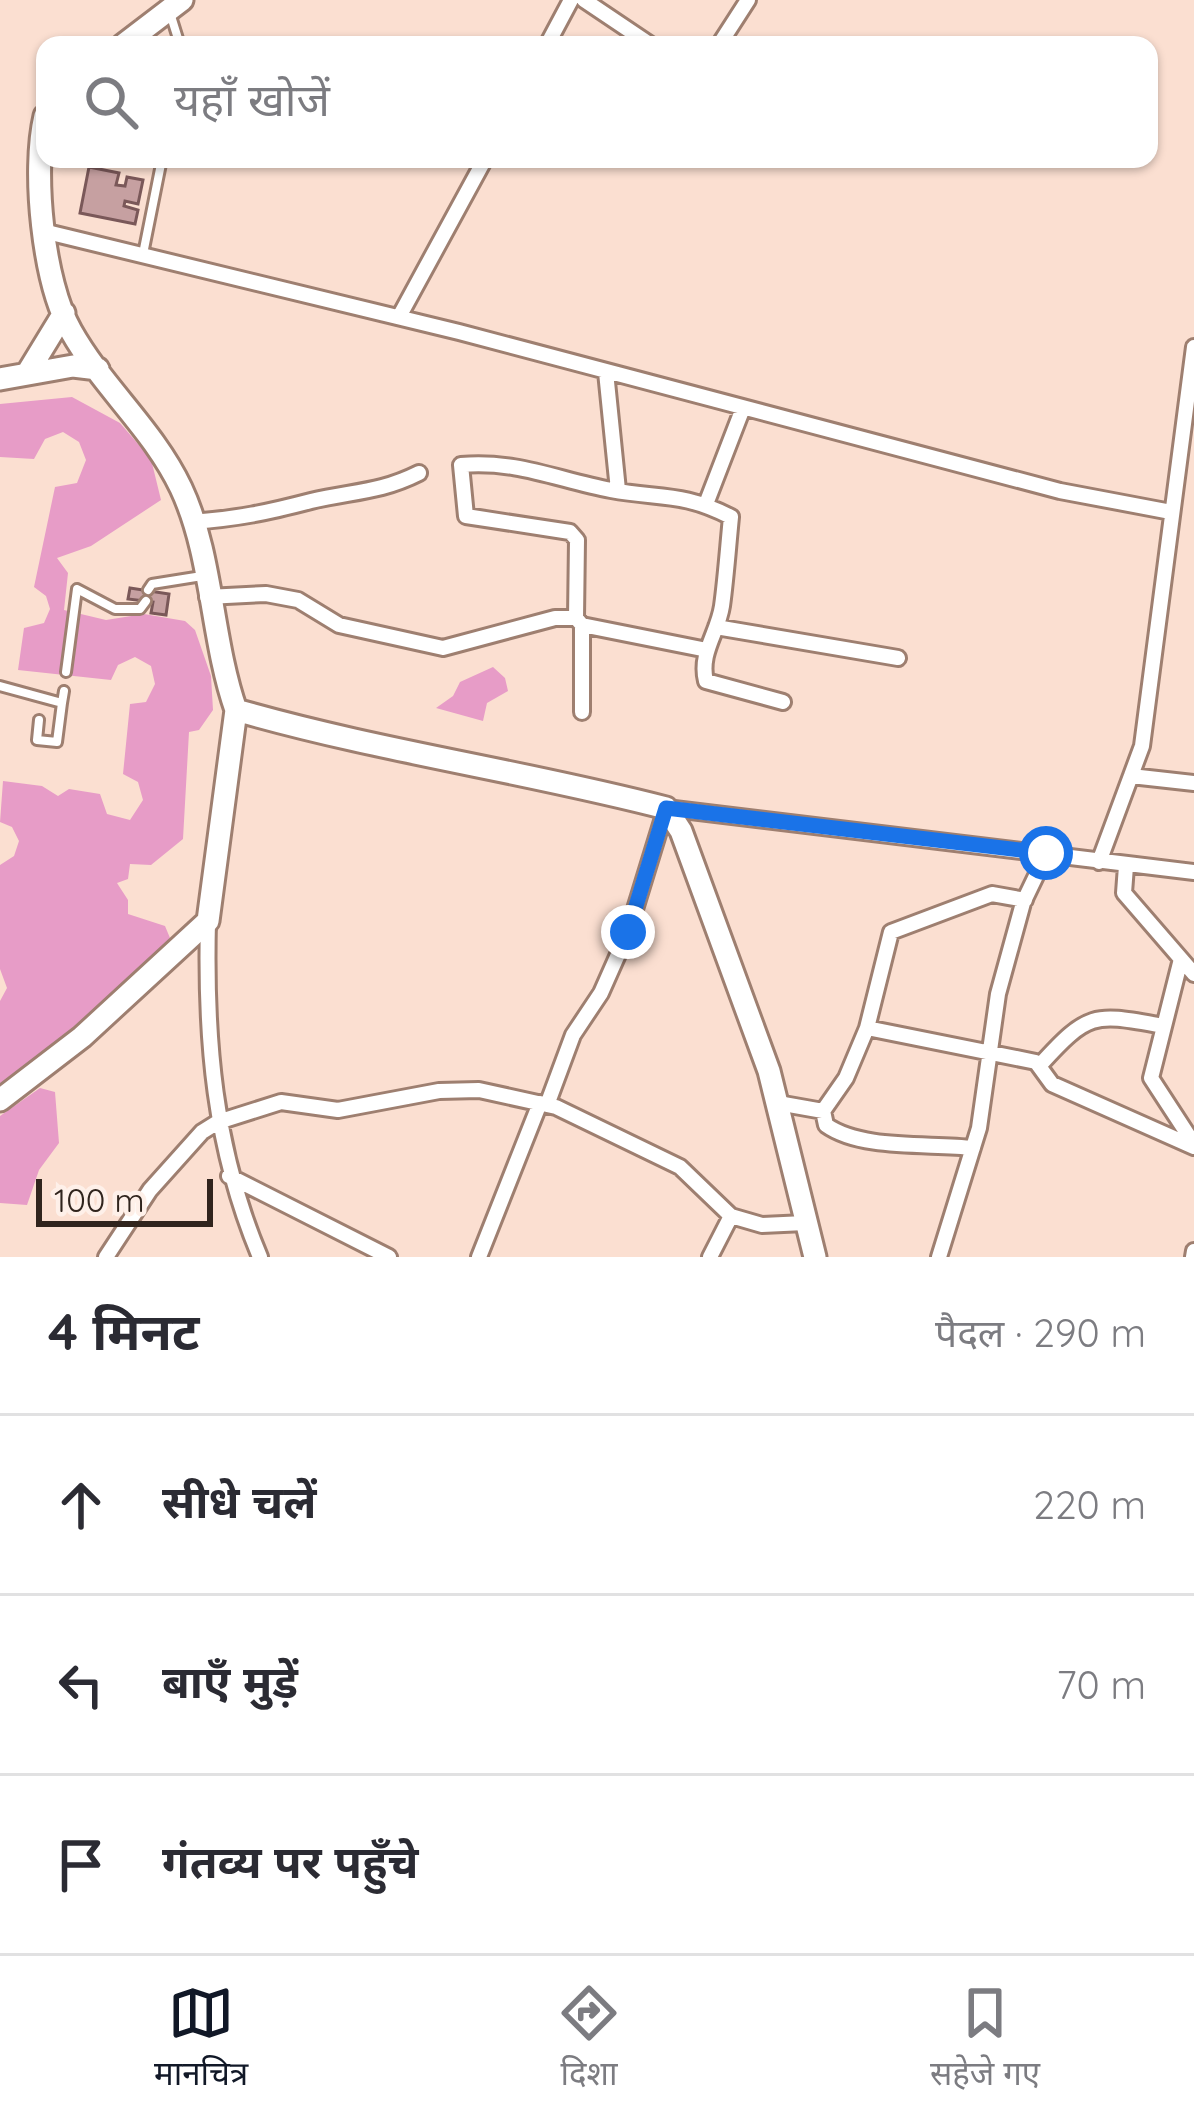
<!DOCTYPE html>
<html lang="hi">
<head>
<meta charset="utf-8">
<style>
  body { margin:0; font-family:Quicksand,"Noto Sans Devanagari",sans-serif; background:#f7f7f7; color:#2b2b33 }
  .scale { position:absolute; left:36px; bottom:30px; width:177px; box-sizing:border-box; padding-left:12px; border:6px solid #30241d; border-top:0; font-size:33px; line-height:42px; white-space:nowrap; color:#30241d; -webkit-text-stroke:9px #fef0e9; paint-order:stroke }
  .stop { position:absolute; width:36px; height:36px; margin:-27px; border:9px solid #1a73e8; border-radius:50%; background:#fff }
  .stop.end { background:#1a73e8; border-color:#fff; box-shadow:0 3px 12px #0008 }
  .list { margin:0; padding:0; list-style:none }
  h2 { display:flex; justify-content:space-between; align-items:center; height:156px; margin:0; padding:0 48px; font-size:51px }
  h2 small { font-size:39px; font-weight:400; color:#7c7c81 }
  .list li { display:grid; grid-template-columns:78px 1fr auto; gap:36px; align-items:center; box-sizing:border-box; height:180px; padding:0 48px; border-top:3px solid #e1e1e2 }
  .list b { display:block; font-size:45px; white-space:nowrap }
  .list em { font-size:39px; font-style:normal; color:#7c7c81 }
  .icon { flex:none; width:66px; height:66px; fill:none; stroke:currentColor; stroke-width:2; stroke-linecap:round; stroke-linejoin:round }
  .map { position:relative; flex:none; width:1194px; height:1257px; overflow:hidden }
  .search { position:absolute; background:#fff; box-shadow:0 3px 9px #0004; left:36px; right:36px; top:36px; height:132px; display:flex; align-items:center; gap:30px; box-sizing:border-box; padding:0 42px; border-radius:24px; color:#7c7c81; font-size:45px }
  .sheet { height:696px; background:#fff }
  nav { display:flex; justify-content:space-around; align-items:center; box-sizing:border-box; height:168px; border-top:3px solid #e1e1e2; background:#fff; font-size:33px; color:#7c7c81 }
  nav a { display:grid; justify-items:center; gap:6px }
  nav .on { color:#111827 }
  .map>svg:first-child { display:block }
  .water { fill:#e79cc7 }
  .building { fill:#c6a0a1; stroke:#7a5859; stroke-width:3 }
  .lines { fill:none; stroke-linecap:round; stroke-linejoin:round }
  .lane-casing { stroke:#9e7f70; stroke-width:14 }
  .street-casing { stroke:#9e7f70; stroke-width:20 }
  .secondary-casing { stroke:#9e7f70; stroke-width:27 }
  .lane { stroke:#fff; stroke-width:8 }
  .street { stroke:#fff; stroke-width:14 }
  .secondary { stroke:#fff; stroke-width:21 }
  .route { stroke:#1a73e8; stroke-width:15 }
</style>
</head>
<body>
<div class="map">
<svg width="1194" height="1257" viewBox="0 0 1194 1257">
  <rect width="100%" height="100%" fill="#fbdfd1"/>
  <path class="water" d="M72,397l48,26 31,36 10,41 -70,46 -34,12 11,15 -4,37 42,10 38,-6 41,7 10,9 16,46 2,34 -14,20 -10,2 -6,107 -32,26 -21,-1 -2,15 -11,4 11,17v14l37,12 5,12 -25,36 -145,117v-90l7,-13 -7,-19v-104l14,-9 5,-15 -7,-14 -12,-5 3,-41 39,5 16,10 11,-7 31,5 7,20 23,6 13,-20 -5,-18 -15,-8 7,-70 16,-2 9,-18 -4,-18 -16,-9 -17,8 -7,15 -93,-10 6,-42 20,-5 6,-14 -4,-13 -12,-9 21,-100 22,-4 9,-23 -7,-18 -16,-10 -18,7 -11,20 -34,-2v-53z
    M493,667l12,11 3,13 -21,12 -4,18 -47,-13 17,-12 7,-14z
    M40,1088l15,4 4,51 -20,27 -12,35 -27,-2v-87z"/>
  <path class="building" d="M89,167l30,6 -3,12 9,1 2,-9 16,3 -5,24 -13,-3 -1,5 14,4 -3,14 -55,-11z
    M130,588l39,6 -3,21 -15,-2 2,-11 -25,-3z"/>
  <g class="lines">
    <defs>
      <path id="lane" d="M170,13l10,32
        M143,254l19,-95
        M148,590l4,-6 50,-8
        M66,672l11,-83 38,20h25l6,-8
        M0,686l62,17 2,-12
        M39,720l-2,20 20,2 5,-39"/>
      <path id="street" d="M584,0l67,45
        M547,45l24,-45
        M719,45l29,-45
        M47,232l412,100 601,159 111,21
        M399,317l86,-158
        M606,372l12,118
        M706,504l37,-96
        M192,522c48,-4 73,-9 119,-21 41,-10 68,-8 108,-28
        M207,597l59,-3 32,6 41,25 104,23 112,-30h21
        M582,625v87
        M716,627l182,31
        M707,650l-125,-25 -6,-7 1,-78 -7,-8 -104,-16 -5,-51c56,-5 97,15 150,25 50,9 71,2 120,27 -3,30 -5,60 -9,89 -4,27 -23,47 -16,75l77,21
        M1131,776l63,7
        M1099,862l43,-116 52,-399
        M1126,866l-2,27 70,81
        M208,921c-3,118 6,227 52,336
        M1181,959l-30,119 43,66
        M867,1028l169,34 16,22 142,63
        M1041,1064c49,-54 54,-50 123,-38
        M778,1103l45,8 23,-33 21,-50 24,-96 101,-38 33,6
        M547,1105l26,-70 28,-42 27,-61 38,-124 528,64
        M823,1111l3,14c35,25 101,18 147,23
        M229,1176l160,81
        M106,1257l44,-67 52,-58 16,-10 63,-20 57,8 101,-19 40,-1 77,17 124,60 51,49 31,9 43,-2
        M479,1257l61,-154
        M710,1257l21,-41
        M939,1257l40,-129 19,-134 25,-91 24,-50
        M1193,1257l1,-6"/>
      <path id="secondary" d="M123,45l59,-45
        M45,116c-13,55 -2,166 26,215 32,57 82,98 110,157 32,68 30,151 55,222 142,41 288,61 430,98l15,23 88,240 46,186
        M28,372l36,-59
        M0,379l73,-13 25,3
        M0,1100l82,-63 126,-116 28,-211"/>
    </defs>
    <use href="#lane" class="lane-casing"/>
    <use href="#street" class="street-casing"/>
    <use href="#secondary" class="secondary-casing"/>
    <use href="#lane" class="lane"/>
    <use href="#street" class="street"/>
    <use href="#secondary" class="secondary"/>
  </g>
  <g class="lines">
    <path class="route" d="M628,932l38,-124 380,45"/>
  </g>
</svg>
<div class="scale">100 m</div>
<div class="stop" style="left:1046px;top:853px"></div>
<div class="stop end" style="left:628px;top:932px"></div>
<div class="search"><svg class="icon" aria-label="search" viewBox="0 0 24 24"><circle cx="10" cy="10" r="6"/><path d="M15 15l6 6"/></svg>यहाँ खोजें</div>
</div>
<section class="sheet">
<h2>4 मिनट<small>पैदल · 290 m</small></h2>
<ul class="list">
<li><svg class="icon" aria-label="ahead" viewBox="0 0 24 24"><path d="M12 20V5M6 11l6-6 6 6"/></svg><div><b>सीधे चलें</b></div><em>220 m</em></li>
<li><svg class="icon" aria-label="left" viewBox="0 0 24 24"><path d="M17 20v-9H6M10 6l-5 5 5 5"/></svg><div><b>बाएँ मुड़ें</b></div><em>70 m</em></li>
<li><svg class="icon" aria-label="arrive" viewBox="0 0 24 24"><path d="M6 21V4h12l-3 4 3 4H6"/></svg><div><b>गंतव्य पर पहुँचे</b></div></li>
</ul>
</section>
<nav>
<a class="on"><svg class="icon" aria-label="map" viewBox="0 0 24 24"><path d="M3 6l6-2 6 2 6-2v14l-6 2-6-2-6 2zM9 4v14M15 6v14"/></svg>मानचित्र</a>
<a><svg class="icon" aria-label="directions" viewBox="0 0 24 24"><path d="M12 3l9 9-9 9-9-9zM9 14v-3h6M13 9l2 2-2 2"/></svg>दिशा</a>
<a><svg class="icon" aria-label="saved" viewBox="0 0 24 24"><path d="M7 4h10v16l-5-4-5 4z"/></svg>सहेजे गए</a>
</nav>
</body>
</html>
